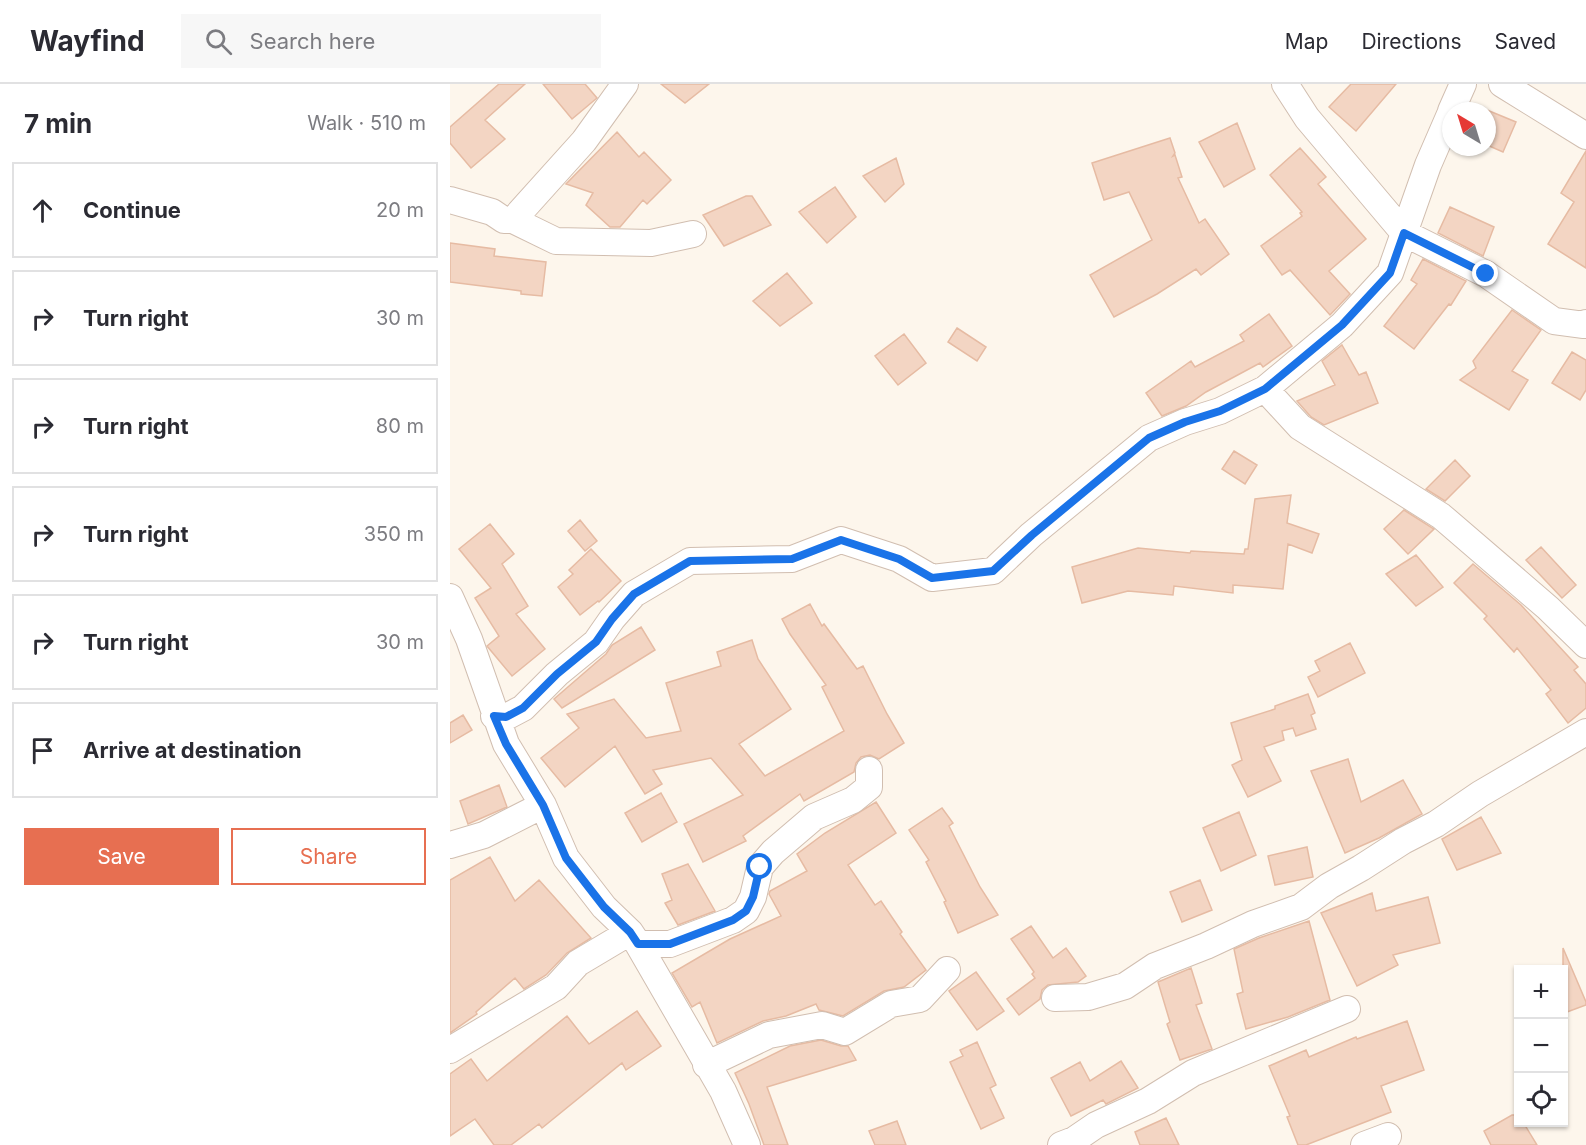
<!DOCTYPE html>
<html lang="en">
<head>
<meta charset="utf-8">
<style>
  body { margin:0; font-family:Inter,sans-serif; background:#f7f7f7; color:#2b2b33 }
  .controls { position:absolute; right:18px; bottom:18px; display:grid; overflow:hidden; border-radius:0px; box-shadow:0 2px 4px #0004 }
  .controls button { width:54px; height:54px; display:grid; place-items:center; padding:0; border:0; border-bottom:2px solid #e1e1e2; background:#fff; color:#2b2b33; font:30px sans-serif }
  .compass { position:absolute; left:992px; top:18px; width:54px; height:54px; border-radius:50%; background:#fff; box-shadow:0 2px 4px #0004; rotate:322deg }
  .stop { position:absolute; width:18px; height:18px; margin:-14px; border:4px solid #1a73e8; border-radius:50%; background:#fff }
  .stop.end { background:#1a73e8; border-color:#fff; box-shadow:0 2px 6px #0008 }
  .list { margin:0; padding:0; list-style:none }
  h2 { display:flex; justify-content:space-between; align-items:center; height:78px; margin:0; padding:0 24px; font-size:26px }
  h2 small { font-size:20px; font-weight:400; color:#7c7c81 }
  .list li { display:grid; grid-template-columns:39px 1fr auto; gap:18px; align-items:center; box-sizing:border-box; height:96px; margin:0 12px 12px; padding:0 12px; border:2px solid #e1e1e2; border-radius:0px }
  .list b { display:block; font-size:22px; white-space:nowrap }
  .list em { font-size:20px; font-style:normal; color:#7c7c81 }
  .actions { display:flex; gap:12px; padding:18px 24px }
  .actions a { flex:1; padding:14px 0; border:2px solid #e76f51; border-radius:0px; text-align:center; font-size:21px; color:#e76f51 }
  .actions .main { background:#e76f51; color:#fff }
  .icon { flex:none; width:33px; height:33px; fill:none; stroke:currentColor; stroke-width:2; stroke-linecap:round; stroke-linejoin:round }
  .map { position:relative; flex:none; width:1136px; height:1061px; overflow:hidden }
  header { display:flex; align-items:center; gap:36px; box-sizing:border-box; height:84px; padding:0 30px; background:#fff; border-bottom:2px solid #e1e1e2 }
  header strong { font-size:28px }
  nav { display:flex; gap:33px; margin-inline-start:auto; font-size:21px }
  .search { width:420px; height:54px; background:#f7f7f7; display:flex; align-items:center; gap:15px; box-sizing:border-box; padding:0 21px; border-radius:0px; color:#7c7c81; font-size:22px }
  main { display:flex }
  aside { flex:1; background:#fff }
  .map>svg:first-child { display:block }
  .building { fill:#f3d5c3; stroke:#e6bba3; stroke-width:1.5 }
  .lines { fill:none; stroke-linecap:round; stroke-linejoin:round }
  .street-casing { stroke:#d1beb0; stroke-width:28 }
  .street { stroke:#fff; stroke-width:26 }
  .route { stroke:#1a73e8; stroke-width:8 }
</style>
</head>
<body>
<header>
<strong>Wayfind</strong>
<div class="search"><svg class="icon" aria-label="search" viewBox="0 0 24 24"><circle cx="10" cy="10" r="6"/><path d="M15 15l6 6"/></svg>Search here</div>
<nav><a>Map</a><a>Directions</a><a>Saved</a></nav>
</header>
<main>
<aside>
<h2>7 min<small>Walk · 510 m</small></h2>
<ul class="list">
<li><svg class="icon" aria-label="ahead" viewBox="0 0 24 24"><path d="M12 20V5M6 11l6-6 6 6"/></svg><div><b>Continue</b></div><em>20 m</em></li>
<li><svg class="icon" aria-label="right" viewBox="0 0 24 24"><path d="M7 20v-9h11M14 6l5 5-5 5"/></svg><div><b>Turn right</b></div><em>30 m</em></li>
<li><svg class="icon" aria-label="right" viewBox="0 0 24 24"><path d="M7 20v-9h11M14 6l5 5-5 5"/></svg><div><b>Turn right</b></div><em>80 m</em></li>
<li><svg class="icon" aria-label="right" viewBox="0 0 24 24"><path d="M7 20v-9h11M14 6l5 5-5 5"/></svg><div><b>Turn right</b></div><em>350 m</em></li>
<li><svg class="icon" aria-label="right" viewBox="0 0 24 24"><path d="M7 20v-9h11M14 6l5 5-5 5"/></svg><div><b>Turn right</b></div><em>30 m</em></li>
<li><svg class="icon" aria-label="arrive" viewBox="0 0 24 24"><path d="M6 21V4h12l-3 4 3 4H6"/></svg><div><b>Arrive at destination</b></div></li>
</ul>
<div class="actions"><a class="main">Save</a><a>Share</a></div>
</aside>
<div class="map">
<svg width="1136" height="1061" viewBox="0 0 1136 1061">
  <rect width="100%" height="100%" fill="#fdf6ec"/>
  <path class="building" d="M49,0h26l-40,36 20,19 -34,29 -21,-25v-16z
    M93,0h42l12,14 -25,21z
    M211,0h48l-24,19z
    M901,0h45l-40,47 -27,-24z
    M1037,26l29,12 -13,30 -16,-7z
    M787,39l18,46 -31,18 -25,-45z
    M167,48l22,25 5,-5 27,28 -24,24 -4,-4 -23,27h-10l-24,-22 7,-12 -27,-9z
    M720,54l5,15 -2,3 2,-1 7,22 -4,1 21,45 6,-4 24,35 -28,21 -5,-6 -39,25 -43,23 -24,-42 62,-35 -23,-48 -25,8 -12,-37z
    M850,64l26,29 -8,7 48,55 -37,32 21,23 -20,21 -40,-45 -8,5 -21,-29 41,-30 -2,-3 2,-1 -32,-37z
    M1136,67v117l-38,-24 26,-42 -13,-9z
    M446,74l8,26 -19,18 -22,-26z
    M385,103l21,30 -29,26 -28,-31z
    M296,112h6l19,29 -47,21 -21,-31z
    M1000,123l44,20 -11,29 -45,-23z
    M0,159l45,6 -1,7 52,6 -4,34 -21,-2v-3l-71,-9z
    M973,175l43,22 -15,24 -2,-1 -35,45 -30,-23 33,-42 -6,-4z
    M337,189l25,30 -32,23 -27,-25z
    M1062,226l29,20 -29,41 16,9 -19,30 -49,-30 16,-12 -3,-7z
    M819,230l23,32 -29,21 -3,-4 -54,29 -20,14 -24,10 -16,-23 45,-32 4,6 49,-26 -4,-6z
    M507,244l29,19 -9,14 -29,-19z
    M454,250l22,29 -28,22 -23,-29z
    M892,261l17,30 7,-3 12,31 -54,22 -13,-8 -14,-16 38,-16 -13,-24z
    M1122,268l14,8v30l-6,10 -28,-17z
    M784,367l23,14 -12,19 -23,-15z
    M1005,376l15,16 -25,25 -19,-12z
    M841,411l-4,28 32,11 -7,19 -24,-9 -5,45 -50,-4v8l-59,-7 -1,9 -45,-4 -46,12 -10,-36 66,-19 52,5 1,-2 53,3 1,-5h3l7,-50z
    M954,426l30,19 -26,25 -24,-25z
    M130,436l17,21 -12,10 -17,-20z
    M40,440l24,30 -12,10 26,42 -12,8 29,35 -33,27 -25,-30 12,-10 -24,-38 16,-10 -32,-39z
    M1091,463l35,38 -14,13 -36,-38z
    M141,465l30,32 -22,21 -1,-1 -18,14 -22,-28 15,-13 -4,-4z
    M966,471l27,32 -27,19 -30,-32z
    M1023,480l48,41 57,62 -4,3 12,14v24l-18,15 -22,-29 5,-4 -34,-42 -3,4 -30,-33 3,-3 -33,-33z
    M360,520l12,22 2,-2 33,45 6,-3 24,48 17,29 -25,16 -9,-4 -9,2 -5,6 -2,9 -50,29 -4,-7 -57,42 3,5 -43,21 -19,-38 59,-29 -32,-37 -58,12 9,14 -17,10 -30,-48 -50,41 -24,-29 38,-30 -12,-14 47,-15 32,39 35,-7 -15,-48 55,-17 -4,-14 35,-12 6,19 33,50 -52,35 26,32 79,-45 -22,-44 4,-2 -36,-51 -8,-15z
    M191,543l14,23 -93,58 -8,-9 52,-45 6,-9z
    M900,559l15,30 -47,24 -10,-20 12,-6 -5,-10z
    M858,610l7,19 -4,2 5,14 -20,7 -3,-8 -11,3 2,9 -20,7 17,34 -33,16 -16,-32 10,-5 -11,-37 44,-14v-3z
    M13,631l9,15 -22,13v-20z
    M898,675l13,43 42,-22 19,34 -43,24 -34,15 -34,-82z
    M49,701l8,22 -39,17 -8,-23z
    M211,709l16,29 -35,20 -17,-29z
    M426,718l20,31 -48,32 27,40 6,-4 21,31 -2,2 26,36 -22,17 -20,4 -41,25 -24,-6 -3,-6 -30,12 -23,5 -46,22 -17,-41 -8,5 -20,-34 58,-34 51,-23 -12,-22 1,-3 37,-20 -10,-17 28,-21z
    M492,724l11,15 -4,3 31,61 18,28 -40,18 -14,-31 2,-1 -20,-39 3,-2 -20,-30z
    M789,728l17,43 -35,16 -18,-43z
    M1031,733l20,36 -44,17 -15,-31z
    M857,763l6,30 -38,8 -7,-29z
    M40,773l25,44 24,-21 52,58 -24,15 -21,22 -22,14 -9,-11 -39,34 1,2 -27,19v-153z
    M238,780l27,47 -37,14 -13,-22 7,-3 -10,-26z
    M750,796l12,30 -30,12 -12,-30z
    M922,809l4,18 52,-14 12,46 -47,12 5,10 -41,21 -36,-73z
    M859,837l21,79 -42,17 -42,12 -9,-35 6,-2 -9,-43 25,-11z
    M581,842l22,32 13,-10 20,28 -8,6 -30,3 -6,5 -2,9 -21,16 -12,-16 28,-21 -3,-4 2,-2 -23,-33z
    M1113,864l23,54v3l-19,7 -4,-10z
    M741,884l11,35 -6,2 16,44 -32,11 -13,-36 3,-2 -12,-40z
    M526,888l28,39 -27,19 -28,-39z
    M187,927l24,35 -35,24 -4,-7 -80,65 -3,-4 -28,21h-17l-19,-26 -25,17v-62l21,-15 16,22 80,-65 22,28z
    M957,937l17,49 -43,16 10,26 -85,33h-8l-11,-28 3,-1 -21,-50 37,-16 3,7 47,-20 1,2z
    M371,956l20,6h7l8,14 -89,27 21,58h-24l-15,-41 -14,-31 55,-27z
    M527,958l19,43 -6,3 14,30 -23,11 -31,-67 13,-6 -3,-6z
    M671,977l17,27 -32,16 -3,-4 -32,16 -20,-38 29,-16 10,19z
    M1062,1031h6v7h5l14,23h-46l-7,-14z
    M716,1034l13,27h-39l-5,-13z
    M447,1037l9,24h-31l-6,-14z"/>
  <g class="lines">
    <defs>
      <path id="street" d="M835,0l22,34 97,115 82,41 68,47 30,4 2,-2
        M1052,0l84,52
        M1001,27l12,-27
        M0,116l42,12 12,8h9l43,21 95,2 42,-9
        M63,136l71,-79 41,-57
        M815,305l35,38 141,89 107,92 38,37
        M0,513l19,42 37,105 37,61 23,53 38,49 26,25 8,12 85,147 24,54
        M44,632l12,1 17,-9 34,-34 39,-32 16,-23 22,-25 56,-33 102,-2 49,-19 58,19 33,19 61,-7 38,-36 118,-97 36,-16 35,-11 45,-22 77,-64 48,-52 38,-108 23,-53
        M0,761l34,-10 59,-30
        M188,860h32l63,-24 13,-9 7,-14 7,-30 13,-15 41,-35 39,-17 16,-13v-17
        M605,914l33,-1 37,-11 30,-20 51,-20 47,-22 48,-17 28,-21 32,-18 42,-27 33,-17 44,-30 106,-62
        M0,966l106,-63 22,-24 52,-31
        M256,981l63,-30 53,-10 23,7 46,-28 29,-5 27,-29
        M611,1061l13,-5 22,-15 52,-24 45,-28 154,-64
        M914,1061l24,-9"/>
    </defs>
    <use href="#street" class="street-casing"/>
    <use href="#street" class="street"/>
  </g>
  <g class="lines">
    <path class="route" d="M310,783l-7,30 -7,14 -13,9 -63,24h-32l-8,-12 -26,-25 -38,-49 -23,-53 -37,-61 -12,-28 12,1 17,-9 34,-34 39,-32 16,-23 22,-25 56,-33 102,-2 49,-19 58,19 33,19 61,-7 39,-36 117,-97 36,-16 35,-11 45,-22 77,-64 48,-52 14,-40 82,41"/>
  </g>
</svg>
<div class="controls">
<button>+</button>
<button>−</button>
<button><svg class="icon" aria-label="locate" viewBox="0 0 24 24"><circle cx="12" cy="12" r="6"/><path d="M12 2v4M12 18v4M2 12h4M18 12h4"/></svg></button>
</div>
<svg class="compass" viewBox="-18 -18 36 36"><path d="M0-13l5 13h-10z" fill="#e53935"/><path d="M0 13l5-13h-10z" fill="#7c7c81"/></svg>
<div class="stop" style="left:310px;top:783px"></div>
<div class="stop end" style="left:1036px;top:190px"></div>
</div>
</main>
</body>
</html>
